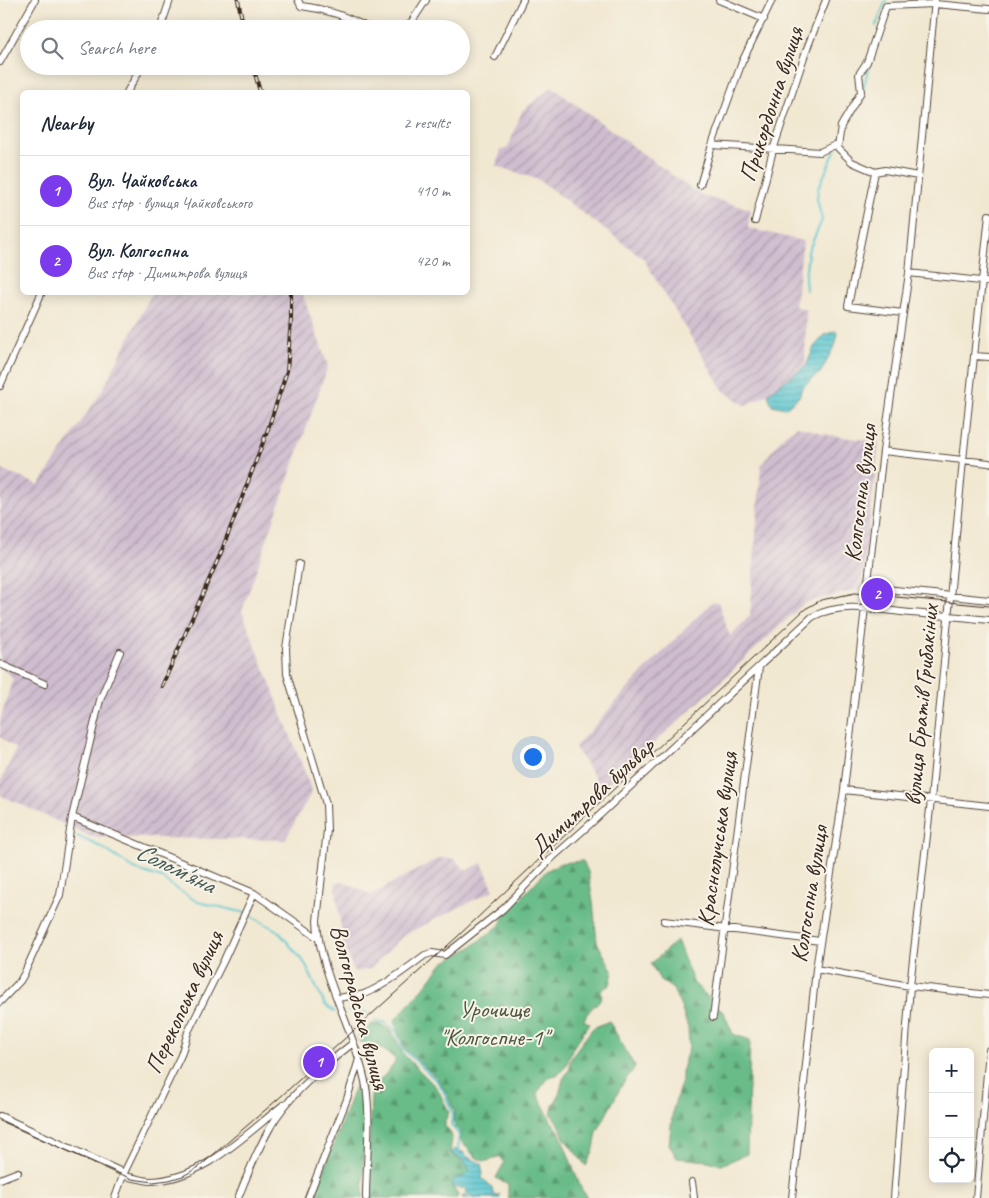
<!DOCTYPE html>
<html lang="en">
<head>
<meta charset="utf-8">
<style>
  body { margin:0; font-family:Caveat,sans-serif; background:#f2f2f3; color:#1f2937 }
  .controls { position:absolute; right:15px; bottom:15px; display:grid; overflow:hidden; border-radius:8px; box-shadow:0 2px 12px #0003 }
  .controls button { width:45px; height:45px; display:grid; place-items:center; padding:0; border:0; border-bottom:1px solid #e0e1e3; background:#fff; color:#1f2937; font:25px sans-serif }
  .you { position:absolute; left:532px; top:756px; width:18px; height:18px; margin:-12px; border:4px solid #fff; border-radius:50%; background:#1a73e8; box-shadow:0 0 0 8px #1a73e833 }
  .badge { display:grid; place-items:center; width:32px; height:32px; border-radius:50%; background:#7c3aed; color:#fff; font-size:16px; font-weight:700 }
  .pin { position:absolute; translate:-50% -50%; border:2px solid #fff; box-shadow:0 1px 5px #0006 }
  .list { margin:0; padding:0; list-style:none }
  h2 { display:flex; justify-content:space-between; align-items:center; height:65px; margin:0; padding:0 20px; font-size:21px }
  h2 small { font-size:16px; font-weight:400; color:#747a83 }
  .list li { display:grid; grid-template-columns:32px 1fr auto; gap:15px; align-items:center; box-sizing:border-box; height:70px; padding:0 20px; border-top:1px solid #e0e1e3 }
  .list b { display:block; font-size:19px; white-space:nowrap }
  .list p { margin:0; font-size:16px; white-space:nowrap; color:#747a83 }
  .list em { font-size:16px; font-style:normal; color:#747a83 }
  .icon { flex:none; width:28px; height:28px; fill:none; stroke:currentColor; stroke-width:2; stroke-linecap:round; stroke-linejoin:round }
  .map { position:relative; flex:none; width:989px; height:1198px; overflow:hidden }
  .search { position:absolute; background:#fff; box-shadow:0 2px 12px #0003; left:20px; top:20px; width:450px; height:55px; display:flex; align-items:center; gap:12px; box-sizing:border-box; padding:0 18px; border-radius:28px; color:#747a83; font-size:19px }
  .panel { position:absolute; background:#fff; box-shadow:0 2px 12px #0003; left:20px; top:90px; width:450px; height:205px; border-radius:8px }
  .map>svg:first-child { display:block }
  .industrial { fill:url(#industrial-furrows) }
  .forest { fill:url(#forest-firs); stroke:#527353 }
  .water { fill:url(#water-rules); stroke:#4a7878 }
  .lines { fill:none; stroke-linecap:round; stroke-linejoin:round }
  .stream { stroke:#5ac7d1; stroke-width:2 }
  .minor-casing { stroke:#564639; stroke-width:8 }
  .minor { stroke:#fff; stroke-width:6 }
  .tram { stroke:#3b2a1e; stroke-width:1 }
  .rail-casing { stroke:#3b2a1e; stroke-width:4 }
  .rail { stroke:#f7f3e8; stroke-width:2; stroke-dasharray:5.5; stroke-linecap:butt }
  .labels { text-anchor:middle; stroke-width:4; stroke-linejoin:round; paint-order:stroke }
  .street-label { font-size:24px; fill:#3b2a1e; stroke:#f7f3e8 }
  .park-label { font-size:24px; fill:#4d563f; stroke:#f7f3e8 }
  .water-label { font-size:25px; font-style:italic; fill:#445954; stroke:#f7f3e8 }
</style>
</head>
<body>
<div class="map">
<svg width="989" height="1198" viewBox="0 0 989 1198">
  <defs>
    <pattern id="industrial-furrows" width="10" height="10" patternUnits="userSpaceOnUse" patternTransform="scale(1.25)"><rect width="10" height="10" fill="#cfbdcf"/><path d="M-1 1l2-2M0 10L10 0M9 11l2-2" fill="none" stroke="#a99aa7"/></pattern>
    <pattern id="forest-firs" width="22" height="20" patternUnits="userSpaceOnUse" patternTransform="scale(1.25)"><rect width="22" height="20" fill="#69bc88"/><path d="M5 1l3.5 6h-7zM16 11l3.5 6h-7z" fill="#58996f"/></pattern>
    <pattern id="water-rules" width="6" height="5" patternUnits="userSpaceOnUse" patternTransform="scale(1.25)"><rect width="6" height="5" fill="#5ac7d1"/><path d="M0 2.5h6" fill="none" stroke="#4ca2a9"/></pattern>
  </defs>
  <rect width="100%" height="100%" fill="#f7f3e8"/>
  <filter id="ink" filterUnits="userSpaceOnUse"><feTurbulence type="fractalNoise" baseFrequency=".02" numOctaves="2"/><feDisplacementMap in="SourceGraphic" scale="10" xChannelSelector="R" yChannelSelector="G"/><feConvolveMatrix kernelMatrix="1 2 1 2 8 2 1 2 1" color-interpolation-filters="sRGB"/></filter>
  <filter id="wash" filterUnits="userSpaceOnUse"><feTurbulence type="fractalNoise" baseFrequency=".0096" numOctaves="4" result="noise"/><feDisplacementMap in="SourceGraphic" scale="20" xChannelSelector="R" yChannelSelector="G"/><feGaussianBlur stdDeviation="1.12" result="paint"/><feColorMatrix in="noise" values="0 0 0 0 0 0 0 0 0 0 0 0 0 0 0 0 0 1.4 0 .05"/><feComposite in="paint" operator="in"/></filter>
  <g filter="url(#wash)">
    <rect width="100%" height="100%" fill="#f1e8d1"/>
    <path class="industrial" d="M552,87l138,101 13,8 47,13 -2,19 55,13 -8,65 11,4 -1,55 -27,24 -32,16 -11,-6 -12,-9 -80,-132 -104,-78 -43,-14 5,-16 7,-2 14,-37z
      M152,293h150l26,73 -86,245 70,180 -27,49 -193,-3 -92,-42v-12l16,-34 -16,-12v-16l13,-43 -13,-12v-197l39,16 63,-94z
      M797,426l32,9 50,7 -18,147 -57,14 -121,114 -81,72 -27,-42 69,-76 68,-69h6l12,34 20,-20 11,-151 24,-31z
      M439,858l16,1 11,12 16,-8 12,27 -90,45 -34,34 -16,3 -11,-30 -8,-59 7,-2 29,14z"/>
    <path class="forest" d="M583,861l5,11 5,30 4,40 16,30 -3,13 -9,5 1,7c-5,8 -16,14 -18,24l6,2 -18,26 -6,17 -8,9 -8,1 -13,17 14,28 8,10 22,57 6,10h-79v-13l-12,-7 8,-15 -5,-7c-19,13 -26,-2 -39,-16v-7l-7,-11 2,-10 -9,-20 -10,-15 -31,-28 -11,-28 27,-30 22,-28 27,-15 29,-22 7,-12 40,-43 15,-8z
      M677,940l16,42 31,31 9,21 17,6 -3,114 -26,11 -13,-4 -31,-3 -8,-14 4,-35 9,-29v-11l7,-22 -1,-19 -7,-21 -8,-18 -13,-9 -9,-16z
      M609,1021l26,46 -13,18 -25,47 -3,17 -8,17 -22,-28 -4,-12 -9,-12 2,-8 6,-11 4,-16 7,-11v-7l4,-8 19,-25z
      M372,1024h8l9,5 6,8 9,18 33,33 12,24 -4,9v6c12,7 4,16 6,26l10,8 9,9 -7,7c-9,0 -7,3 -12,8l7,10 -1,3h-90l4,-102 7,-13 17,-20v-4c-9,-9 -22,-16 -35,-17l-2,-5z
      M359,1075l5,9 1,14 -2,100h-49z"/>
    <path class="water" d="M835,331l3,2 -2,10 -15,29 -19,15 -3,10 -14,11 -13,-3 -4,-10 5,-6 33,-23 8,-19 11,-12z
      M454,1149l9,3 3,4 16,8 1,5 -1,1 1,3 -1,6c6,3 11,8 11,15l4,2 3,-2 -1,2 1,2h-38l1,-2h3l6,2 1,-2 -6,-2 -1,-6h-12l-2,-3 3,-7 8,-1 7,-7 -8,-10 -11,-7z"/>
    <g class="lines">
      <path class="stream" d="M876,26l10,-26
        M863,89l7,-27
        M806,290l-1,-12 3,-26 14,-32 -5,-21 1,-10 18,-40
        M77,836l26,12 31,21 28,9 10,8 26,16 48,11 32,18 26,31 21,43 10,7
        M348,1011h14l5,2
        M375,1020l11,3 10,8 7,18 34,32 6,9 10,23 -2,11 8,11 -1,18"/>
    </g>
  </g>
  <g filter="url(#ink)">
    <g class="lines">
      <defs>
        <path id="minor" d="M298,0l3,6c26,3 46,10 69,23
          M719,0l45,19
          M160,29l10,-29
          M407,29l19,-29
          M495,57l28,-57
          M0,62l35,-62
          M127,92l15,-26
          M712,145l108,7 15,-7 17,17 23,10
          M838,147l3,-21 20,-34 -2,-18 8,-12 19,-56 49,-2 54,5
          M875,172l-27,134 55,7
          M875,172l10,-2 33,6
          M700,185l12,-40 30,-83 30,-62
          M755,221l18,-71 33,-99 20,-51
          M909,273l80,9
          M974,356l15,1
          M0,386l42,-94
          M883,451l106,12
          M299,564l-13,84 1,26 39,130 1,26 -10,91c2,50 34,103 46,152 10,34 3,88 3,125
          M867,587l122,13
          M0,664l45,20
          M844,790l145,16
          M72,817l182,76
          M664,921l156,20
          M816,969l94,17 79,9
          M337,999c9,-4 18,-2 27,-5 22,-9 42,-25 61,-39l7,-2 13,2 58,-46 50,-52 35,-31 224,-209c29,-16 67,-7 99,-4 26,2 52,4 78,7
          M0,1002l20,-21 4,-7 36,-79 12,-78 28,-117 20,-48
          M713,1017l46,-350
          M0,1116l124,57
          M123,1176c9,1 18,4 26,5 52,0 96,-46 134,-76
          M0,1179l18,-7
          M692,1182l2,16
          M115,1198l9,-25 57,-118 7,-23 36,-72 30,-67 64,45
          M238,1198c11,-27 22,-55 38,-80 20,-29 49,-53 77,-75
          M308,1198l39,-99 12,-40
          M792,1198l24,-229 28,-179 39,-339 26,-178 26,-273
          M894,1198l16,-212 21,-186 32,-340 26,-245
          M976,1198l13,-148"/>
      </defs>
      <use href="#minor" class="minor-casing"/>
      <use href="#minor" class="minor"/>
      <path class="tram" d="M0,1121l132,58 21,3 16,-2 14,-4 16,-9 79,-68 179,-162 348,-328 16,-9 34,-7 134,13"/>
      <defs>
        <path id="rail" d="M238,0l6,29
          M253,66l7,26
          M162,686l58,-131 47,-123 20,-61 4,-52v-27"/>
      </defs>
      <use href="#rail" class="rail-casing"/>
      <use href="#rail" class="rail"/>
    </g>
  </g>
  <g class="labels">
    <g class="street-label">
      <text transform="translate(771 104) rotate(-72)" y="8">Прикордонна вулиця</text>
      <text transform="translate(860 493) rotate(-83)" y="8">Колгоспна вулиця</text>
      <text transform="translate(921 705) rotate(-85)" y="8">вулиця Братів Грибакіних</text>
      <text transform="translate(592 797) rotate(-43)" y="8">Димитрова бульвар</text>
      <text transform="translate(717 839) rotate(-82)" y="8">Краснолучська вулиця</text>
      <text transform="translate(809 894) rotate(-81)" y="8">Колгоспна вулиця</text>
      <text transform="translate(184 1002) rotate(-65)" y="8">Перекопська вулиця</text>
      <text transform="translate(360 1007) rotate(75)" y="8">Волгоградська вулиця</text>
    </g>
    <g class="park-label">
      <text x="494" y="1017">Урочище<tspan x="494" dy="28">"Колгоспне-1"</tspan></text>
    </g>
    <g class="water-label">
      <text transform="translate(176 867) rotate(26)" y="9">Солом'яна</text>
    </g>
  </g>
</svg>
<div class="controls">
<button>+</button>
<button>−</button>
<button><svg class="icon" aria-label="locate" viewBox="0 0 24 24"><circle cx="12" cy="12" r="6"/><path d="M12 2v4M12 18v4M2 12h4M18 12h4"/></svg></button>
</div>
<div class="you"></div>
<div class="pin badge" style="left:319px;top:1062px">1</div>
<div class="pin badge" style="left:877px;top:594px">2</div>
<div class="search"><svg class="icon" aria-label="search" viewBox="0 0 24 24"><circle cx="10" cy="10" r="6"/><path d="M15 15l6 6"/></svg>Search here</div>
<section class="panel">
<h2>Nearby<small>2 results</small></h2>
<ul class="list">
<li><span class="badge">1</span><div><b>Вул. Чайковська</b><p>Bus stop · вулиця Чайковського</p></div><em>410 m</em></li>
<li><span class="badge">2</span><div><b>Вул. Колгоспна</b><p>Bus stop · Димитрова вулиця</p></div><em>420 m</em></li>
</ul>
</section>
</div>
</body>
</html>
